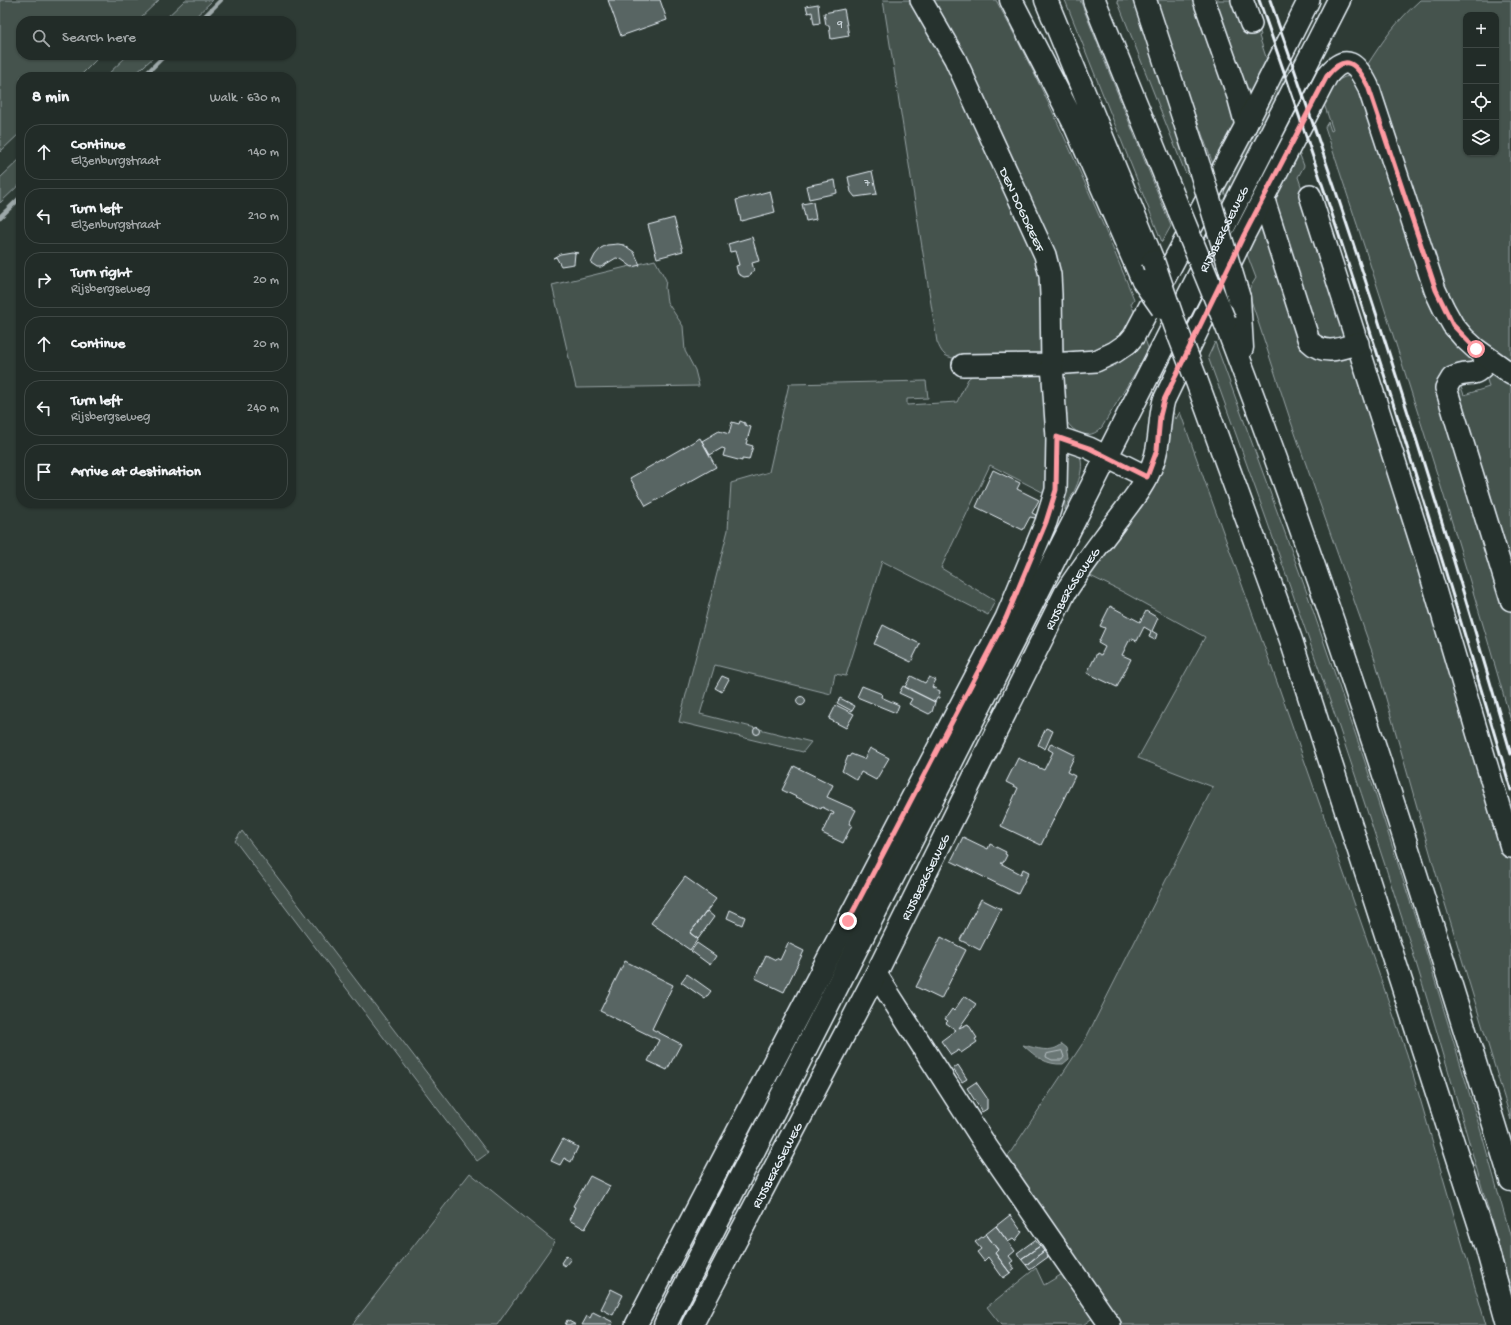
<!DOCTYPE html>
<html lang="en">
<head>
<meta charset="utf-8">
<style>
  body { margin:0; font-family:"Gochi Hand",sans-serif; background:#2e3834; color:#f1f3f6 }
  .controls { position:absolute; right:12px; top:12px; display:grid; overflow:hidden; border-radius:8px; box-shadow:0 1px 3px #0004 }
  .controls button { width:36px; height:36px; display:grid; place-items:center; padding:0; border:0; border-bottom:1px solid #3f4845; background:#222c28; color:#f1f3f6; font:20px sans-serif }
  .stop { position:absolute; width:12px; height:12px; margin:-9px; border:3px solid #ff9aa2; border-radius:50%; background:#fff }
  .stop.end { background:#ff9aa2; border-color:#fff; box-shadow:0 1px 4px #0008 }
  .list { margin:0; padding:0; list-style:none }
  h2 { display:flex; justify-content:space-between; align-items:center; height:52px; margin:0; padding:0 16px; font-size:17px }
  h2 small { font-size:13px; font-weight:400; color:#a2a7a8 }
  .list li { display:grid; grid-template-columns:26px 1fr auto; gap:12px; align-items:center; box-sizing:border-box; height:56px; margin:0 8px 8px; padding:0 8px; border:1px solid #3f4845; border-radius:16px }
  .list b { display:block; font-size:15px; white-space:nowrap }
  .list p { margin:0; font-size:13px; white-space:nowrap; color:#a2a7a8 }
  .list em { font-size:13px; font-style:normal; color:#a2a7a8 }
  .icon { flex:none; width:22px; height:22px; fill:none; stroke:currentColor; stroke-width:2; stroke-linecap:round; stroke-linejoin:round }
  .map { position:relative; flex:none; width:1511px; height:1325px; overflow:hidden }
  .search { position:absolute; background:#222c28; box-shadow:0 1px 3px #0004; left:16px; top:16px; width:280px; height:44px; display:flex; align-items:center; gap:10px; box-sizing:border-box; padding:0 14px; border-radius:16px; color:#a2a7a8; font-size:15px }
  .panel { position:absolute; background:#222c28; box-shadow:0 1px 3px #0004; left:16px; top:72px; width:280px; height:436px; border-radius:16px }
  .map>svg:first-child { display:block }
  .green { fill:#45524e; stroke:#96a2a3; fill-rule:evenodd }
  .water { fill:#6b7775; stroke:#9da8a9 }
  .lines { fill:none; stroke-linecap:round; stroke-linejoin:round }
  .shore { stroke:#b6c0c4; stroke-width:1 }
  .stream { stroke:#9da8a9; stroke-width:4.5 }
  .building { fill:#596563; stroke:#e8f1f8 }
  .minor-casing { stroke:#e8f1f8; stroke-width:24 }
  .major-casing { stroke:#e8f1f8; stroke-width:25 }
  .highway-casing { stroke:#e8f1f8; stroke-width:25 }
  .minor { stroke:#26332d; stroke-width:21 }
  .major { stroke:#26332d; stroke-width:22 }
  .highway { stroke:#26332d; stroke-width:22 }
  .rail { stroke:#e8f1f8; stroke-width:3 }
  .highway-bridge-casing { stroke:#e8f1f8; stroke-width:25; stroke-linecap:butt }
  .highway-bridge { stroke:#26332d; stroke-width:22 }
  .route { stroke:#ff9aa2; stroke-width:5 }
  .labels { text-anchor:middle; stroke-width:3.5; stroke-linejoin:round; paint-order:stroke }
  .number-label { font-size:11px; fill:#c4ced3 }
  .street-label { font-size:13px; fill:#e8f1f8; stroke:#26332d }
</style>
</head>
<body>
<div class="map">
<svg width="1511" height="1325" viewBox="0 0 1511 1325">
  <rect width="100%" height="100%" fill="#2e3b35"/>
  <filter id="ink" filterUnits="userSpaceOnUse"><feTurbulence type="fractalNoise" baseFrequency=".025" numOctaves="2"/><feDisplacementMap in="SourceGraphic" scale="8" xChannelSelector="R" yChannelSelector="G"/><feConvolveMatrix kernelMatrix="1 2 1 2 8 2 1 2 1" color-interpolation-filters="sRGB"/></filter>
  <g filter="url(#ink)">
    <path class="green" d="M0,0h159l-22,21h-116v34h80l-22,22h-58v55l-21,20z
      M185,0h28l-22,21h-28z
      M883,0h31l15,27 112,236 2,91c-18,2 -85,11 -98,1 -4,-3 -6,-9 -8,-13z
      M930,0h66c53,97 96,197 138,299l-3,5 7,17 -32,30 -40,4 -3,-3 -12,-108 -39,-87 -35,-69z
      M1065,0h15l91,226 -9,16z
      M1117,0h19l55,175 -2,1 -4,-4z
      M1157,0h44l39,119 -23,56 -34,-93z
      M1208,0h41l12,35 -2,1 11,33 -25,46z
      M1420,0h91v368l-54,-47 -91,-254c17,-27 30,-45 54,-67zM1466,15h30v138h-30z
      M128,55h28l-24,22h-27z
      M1285,59l6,16 -65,122 -6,-16z
      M1349,76l8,4 75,212 47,70 -34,13 66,237v109c-57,-200 -121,-397 -186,-594l3,-5 3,9 2,-1 -10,-29c7,-10 12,-23 26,-25z
      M1297,147l7,19 -6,11 52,157 -3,6 -28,2 -50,-140z
      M21,158v25l-21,20v-25z
      M1260,219l45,114 44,15 25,61 137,450v261l-72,-236 -64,-224 -85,-241 -42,-128 8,-13 -11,-29z
      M655,260l11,20 -1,8 2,14 16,24 2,25 10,19 4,16 -123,2 -24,-103z
      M1142,332l7,18 -47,77c-13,15 -31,6 -38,-11l-1,-47z
      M1215,342l92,251 57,166 57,176 61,200 29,103v52c-33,-117 -66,-234 -102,-350 -62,-196 -131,-390 -201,-583z
      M1489,368l22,12v212l-60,-208 7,-5 6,16 25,-8 -4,-15z
      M1044,369l6,127 -60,-31 -49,103 54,33 -7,14 -106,-54 -36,115 -11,-2 -4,20 -116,-29 -15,49 111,28 -8,10 -124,-30 49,-192 3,-47 38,-11 20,-88 137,-3 2,17 -21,1v6l50,-3 11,-23 7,-6z
      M1169,403l7,16 4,-7 98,273 129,369 79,271h-370l-112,-163 81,-122 128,-253 -75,-29 67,-121 -82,-45 -43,-21 58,-65z
      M1071,451l9,5c6,18 -8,38 -15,54l-1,-51 1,-4z
      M242,831l246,322 -11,8 -242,-320z
      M470,1173l85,69 -58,83h-145z
      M1036,1268l8,17 20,-12 30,44 -11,8h-82l-14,-18z"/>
    <path class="water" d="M1062,1044l5,4 2,11 -6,5c-17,1 -27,-7 -40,-19 14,3 28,9 39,-1z"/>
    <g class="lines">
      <path class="shore" d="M1062,1051l2,6 -2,3h-10l-6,-3 1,-3z"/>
      <path class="stream" d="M200,21l21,-21
        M143,77l22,-22
        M0,217l21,-20"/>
    </g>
    <path class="building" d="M608,0h52l7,20 -46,16z
      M818,4l2,19 -6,1 -2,-12 -4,1 -2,-7z
      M844,9l5,27 -18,3 -2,-14h-3l-2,-12z
      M872,171l5,23 -22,3 -4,-5 -3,-15z
      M835,180l2,13 -28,6 -3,-13z
      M770,191l5,21 -34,9 -5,-21z
      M813,202l3,17 -10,2 -4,-17z
      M674,218l9,33 -26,7 -9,-33z
      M752,237l7,24 -7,2 2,7 -4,6 -6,1 -6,-3 -2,-8 3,-1 -4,-14 -5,1 -2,-8z
      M618,244l6,1 10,7 6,13 -8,2 -11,-8 -5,-1 -15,9h-4l-6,-4 4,-8 6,-7 6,-3z
      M572,252l6,1h-3l-1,11 -13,2 -5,-9 -3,1 7,-4z
      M740,421l5,2v2l6,2 -5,17 7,2 -4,14 -7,-1v2l-19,-5 2,-7 -3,-1 -12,7 -8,-14 17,-10 10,3 3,-12 7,2z
      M700,438l16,29 -70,39 -16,-28z
      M993,470l27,13 -3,6 22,11 -7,13 4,2 -1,3 -5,-1 -7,13 -47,-23z
      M1110,606l30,16 6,-11 12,7 -6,13 5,3 -2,6 -6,-3 2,-6 -7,-4 -7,14 -5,-2 -3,2 -7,14 9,4 -14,28 -30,-14 10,-20 4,2 4,-8 -7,-4 7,-15 -5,-2z
      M883,625l37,19 -9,18 -37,-18z
      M722,676l7,3 -7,13 -7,-4z
      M911,676l14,7 4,-6 7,3 -4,7 8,4 -1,7h-2l-2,4 -30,-15z
      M862,686l20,8 -1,3 18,8 -3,8 -39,-16z
      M903,686l32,16 -3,10 -3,2 -20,-10 3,-5 -13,-6z
      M796.5 701a4.5 4.5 0 1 1 9 0a4.5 4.5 0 1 1-9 0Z
      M840,698l15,8 -3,5 -15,-8z
      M836,705l18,9 -8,14 -17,-9z
      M753.5 731a3.5 3.5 0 1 1 7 0a3.5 3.5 0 1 1-7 0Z
      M1046,728l7,3 -8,18 -7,-4z
      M1051,743l24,12 -8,17 8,4 -34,69 -40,-19 17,-38 -12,-6 12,-24 26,12 9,-18 -5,-3z
      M870,748l19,10 -13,22 -15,-8 -4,8 -15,-9 6,-15 1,1 2,-3 13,5z
      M794,766l39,19 -6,12 29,13 -7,14 3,1 -9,18 -21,-10 9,-19 2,1 1,-2 -12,-6 -1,2 -39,-19z
      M963,837l25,12 2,-5 16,8 -1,2 2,1 -4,8h-3l21,11 2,-5 6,3 -11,22 -67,-33z
      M685,877l31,22 -26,34 8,6 -8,11 -39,-27z
      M981,899l20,10 -21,41 -20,-10z
      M730,910l15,7 -3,8 -15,-7z
      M707,911l7,6 -16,22 -8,-6z
      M941,937l25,13 -25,49 -25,-12z
      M697,943l19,13 -6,9 -19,-14z
      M788,943l16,8 -20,41 -29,-14 11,-23 10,5v-2l4,2z
      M625,961l48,24 -21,44 29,15 -14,26 -19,-9 11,-21 -59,-29z
      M687,974l24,17 -6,8 -24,-17z
      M964,996l12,8 -17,24 9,-4 9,14 -2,1 2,3 -16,11 -2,-3 -8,5 -10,-14 15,-11 -10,-7 2,-2 -3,-2 7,-10 2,2z
      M958,1065l9,14 -5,3 -9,-13z
      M976,1082l11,16v11l-5,3 -15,-24z
      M563,1139l15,8 -7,15 -7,-4 -4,7 -9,-4z
      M590,1176l20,10 -25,43 -16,-9 6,-13 -2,-1z
      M1010,1215l12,17 -7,9 -2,-2 -5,3 -12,-16z
      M996,1226l19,25 -6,5 4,5 -3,2 5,6 -5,4 -15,-20 3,-3 -12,-16z
      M986,1234l12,16 -3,3 15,20 -7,5 -15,-21 -4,4 -7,-9 4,-3 -6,-7z
      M1035,1240l5,6 -19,13 -4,-6z
      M1040,1246l4,5 -18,14 -5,-6z
      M1044,1251l4,6 -18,13 -4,-5z
      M566,1255l5,4 -6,7 -4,-3z
      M611,1289l12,6 -10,20 -12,-6z
      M593,1312l20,10 -1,3h-30l5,-9 3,2z
      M567,1320l9,5h-11z"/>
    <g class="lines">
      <defs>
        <g id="minor">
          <path d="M1204,0l34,96 8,29"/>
          <path d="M1242,0l9,24"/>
          <path d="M1310,195l116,364 85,288"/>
          <path d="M1264,200l45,141c15,15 31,8 49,2"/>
          <path d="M1489,359c-17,23 -17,9 -37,19l-6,10 65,212"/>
          <path d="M963,365l89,-1 44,-3 19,-9 13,-9 6,-7 112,-211 63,-125"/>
          <path d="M1057,437l32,11 58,29"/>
          <path d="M876,974l111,173 123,178"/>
          <path d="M636,1325l370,-707 40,-96 10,-32 1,-53 -5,-73 -1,-69 -1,-20 -5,-20 -90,-196 -34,-59"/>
          <path id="s1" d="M692,1325l184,-351 189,-381c16,-25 33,-47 50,-70 14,-19 30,-37 38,-60 8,-20 5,-42 11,-63l79,-163 84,-161c19,-24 30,-12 41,10l67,204 9,19 9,16 11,13 12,11 35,25"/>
        </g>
        <g id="major">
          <path id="s2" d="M665,1325l674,-1325"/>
        </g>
        <path id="highway" d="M1011,0l64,125 68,156
          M1046,0l107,261
          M1094,0l85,210
          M1145,0l55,169
          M1239,298l3,50
          M1225,322c108,282 198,570 286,858
          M1196,379l95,261 195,605 22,80"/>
      </defs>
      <use href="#minor" class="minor-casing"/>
      <use href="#major" class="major-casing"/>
      <use href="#highway" class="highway-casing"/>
      <use href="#minor" class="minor"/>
      <use href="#major" class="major"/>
      <use href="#highway" class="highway"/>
      <path class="rail" d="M1259,0c92,261 174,525 252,790
        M1270,0c88,249 168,501 241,754"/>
      <defs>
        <path id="highway-bridge" d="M1200,169l39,129
          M1179,210l46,112
          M1153,261l22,64 21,54
          M1143,281l19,27"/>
      </defs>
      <use href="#highway-bridge" class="highway-bridge-casing"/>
      <use href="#highway-bridge" class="highway-bridge"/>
    </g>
  </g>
  <g class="lines" filter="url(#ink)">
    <path class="route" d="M848,921l158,-303 40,-96 10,-32 1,-53 32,11 58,29 10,-27 3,-34 4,-16 79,-163 84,-161c19,-24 30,-12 41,10l68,204 17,35 23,24"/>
  </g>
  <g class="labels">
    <g class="number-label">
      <text x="840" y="27">9</text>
      <text x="867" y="186">7</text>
    </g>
    <g class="street-label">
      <text transform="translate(1023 209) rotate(65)" y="5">DEN DOGDREEF</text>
      <text dy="5" stroke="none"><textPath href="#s2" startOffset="1230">RIJSBERGSEWEG</textPath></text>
      <text dy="5" stroke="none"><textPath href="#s1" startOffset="829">RIJSBERGSEWEG</textPath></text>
      <text dy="5" stroke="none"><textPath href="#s1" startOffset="505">RIJSBERGSEWEG</textPath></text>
      <text dy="5" stroke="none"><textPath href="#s1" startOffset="181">RIJSBERGSEWEG</textPath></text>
    </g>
  </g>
</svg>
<div class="controls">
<button>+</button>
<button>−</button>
<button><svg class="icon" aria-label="locate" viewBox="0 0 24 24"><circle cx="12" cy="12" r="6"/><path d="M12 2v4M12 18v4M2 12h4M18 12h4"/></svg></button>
<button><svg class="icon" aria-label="layers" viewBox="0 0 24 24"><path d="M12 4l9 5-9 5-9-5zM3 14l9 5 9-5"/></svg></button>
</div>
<div class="stop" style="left:1476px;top:349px"></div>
<div class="stop end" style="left:848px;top:921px"></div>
<div class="search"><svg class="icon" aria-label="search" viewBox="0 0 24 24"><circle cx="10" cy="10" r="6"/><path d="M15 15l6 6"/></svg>Search here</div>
<section class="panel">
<h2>8 min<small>Walk · 630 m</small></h2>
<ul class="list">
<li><svg class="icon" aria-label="ahead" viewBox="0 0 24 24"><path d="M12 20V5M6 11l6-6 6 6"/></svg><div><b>Continue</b><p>Elzenburgstraat</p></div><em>140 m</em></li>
<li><svg class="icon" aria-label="left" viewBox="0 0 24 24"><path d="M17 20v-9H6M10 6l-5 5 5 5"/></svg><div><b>Turn left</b><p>Elzenburgstraat</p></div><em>210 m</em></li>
<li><svg class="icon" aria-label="right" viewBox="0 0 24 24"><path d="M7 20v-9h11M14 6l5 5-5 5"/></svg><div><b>Turn right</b><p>Rijsbergseweg</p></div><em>20 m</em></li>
<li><svg class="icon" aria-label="ahead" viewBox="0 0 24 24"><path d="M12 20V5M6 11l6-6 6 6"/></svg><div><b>Continue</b></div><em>20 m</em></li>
<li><svg class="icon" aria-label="left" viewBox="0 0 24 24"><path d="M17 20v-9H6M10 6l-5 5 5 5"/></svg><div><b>Turn left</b><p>Rijsbergseweg</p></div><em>240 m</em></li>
<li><svg class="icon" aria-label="arrive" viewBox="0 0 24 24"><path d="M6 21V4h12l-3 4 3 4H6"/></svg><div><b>Arrive at destination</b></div></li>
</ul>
</section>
</div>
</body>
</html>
